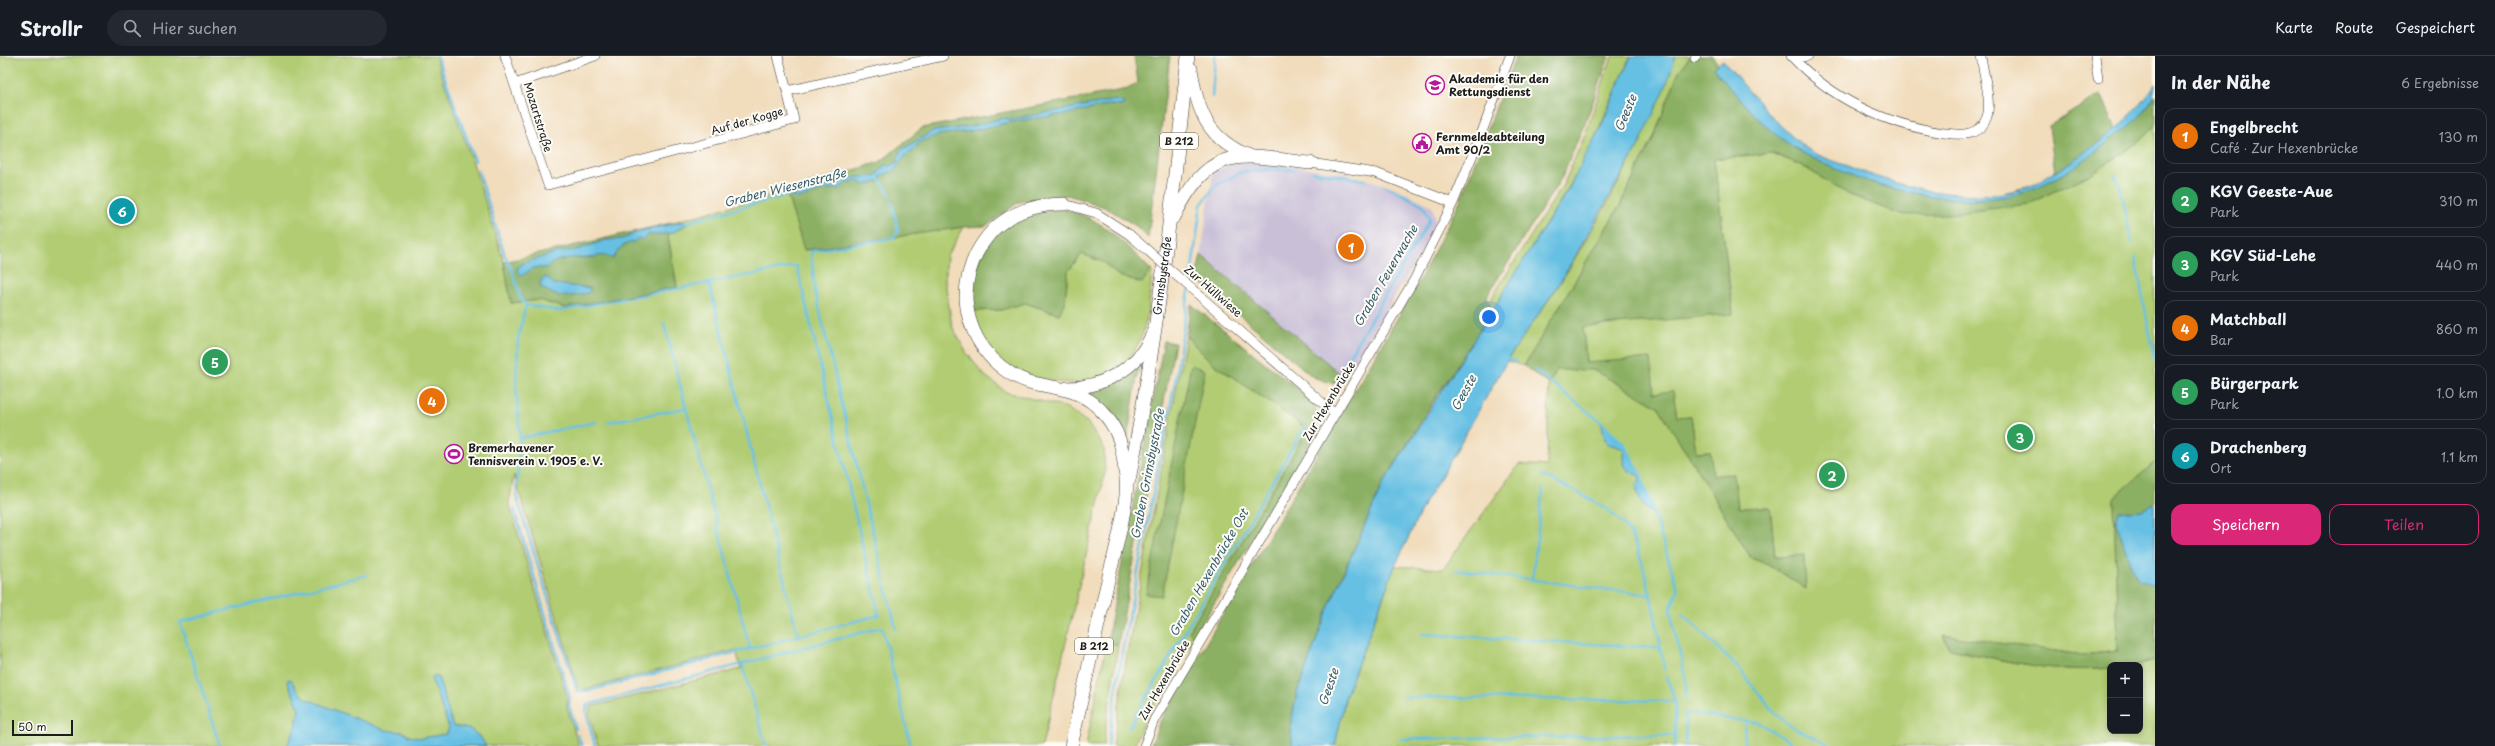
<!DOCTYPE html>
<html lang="de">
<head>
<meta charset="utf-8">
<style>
  body { margin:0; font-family:"Playpen Sans",sans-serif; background:#242831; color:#f1f3f6 }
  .controls { position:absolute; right:12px; bottom:12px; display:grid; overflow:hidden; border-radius:8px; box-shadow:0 2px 6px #0003 }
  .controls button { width:36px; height:36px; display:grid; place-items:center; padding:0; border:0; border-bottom:1px solid #363941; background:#171b24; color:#f1f3f6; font:20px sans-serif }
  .scale { position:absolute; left:12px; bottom:10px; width:61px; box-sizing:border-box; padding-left:4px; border:2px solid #1c1c1c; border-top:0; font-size:11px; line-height:14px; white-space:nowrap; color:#1c1c1c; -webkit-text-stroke:3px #fdfcf7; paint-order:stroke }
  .you { position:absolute; left:1489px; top:261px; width:14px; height:14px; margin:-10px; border:3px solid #fff; border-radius:50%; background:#1a73e8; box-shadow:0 0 0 6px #1a73e833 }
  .badge { display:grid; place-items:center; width:26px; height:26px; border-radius:50%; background:#db2777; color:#fff; font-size:13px; font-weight:700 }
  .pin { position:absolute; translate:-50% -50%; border:2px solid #fff; box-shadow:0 1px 4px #0006 }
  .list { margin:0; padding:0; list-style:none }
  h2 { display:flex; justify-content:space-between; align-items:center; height:52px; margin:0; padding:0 16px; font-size:17px }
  h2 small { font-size:13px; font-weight:400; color:#9ea1a6 }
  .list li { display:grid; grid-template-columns:26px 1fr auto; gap:12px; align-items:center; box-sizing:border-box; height:56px; margin:0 8px 8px; padding:0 8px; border:1px solid #363941; border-radius:12px }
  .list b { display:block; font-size:15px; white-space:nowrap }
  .list p { margin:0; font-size:13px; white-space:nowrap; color:#9ea1a6 }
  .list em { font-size:13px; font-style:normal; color:#9ea1a6 }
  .actions { display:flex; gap:8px; padding:12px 16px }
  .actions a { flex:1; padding:9px 0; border:1px solid #db2777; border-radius:12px; text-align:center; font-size:14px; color:#db2777 }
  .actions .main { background:#db2777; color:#fff }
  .icon { flex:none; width:22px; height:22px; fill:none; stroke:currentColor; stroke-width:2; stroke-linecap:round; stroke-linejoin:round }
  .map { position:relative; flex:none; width:2155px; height:690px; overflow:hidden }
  header { display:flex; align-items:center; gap:24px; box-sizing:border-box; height:56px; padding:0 20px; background:#171b24; border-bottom:1px solid #363941 }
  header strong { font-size:19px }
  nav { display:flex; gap:22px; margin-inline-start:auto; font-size:14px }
  .search { width:280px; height:36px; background:#242831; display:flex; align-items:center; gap:10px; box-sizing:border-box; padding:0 14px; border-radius:22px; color:#9ea1a6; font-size:15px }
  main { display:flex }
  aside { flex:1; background:#171b24 }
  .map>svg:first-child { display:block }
  .industrial { fill:#c9bfd7 }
  .green { fill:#b1cc72; stroke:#667447 }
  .forest { fill:#8cb064; stroke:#546640 }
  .water { fill:#66c0e3; stroke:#416e80 }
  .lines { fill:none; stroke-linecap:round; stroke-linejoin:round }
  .stream { stroke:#66c0e3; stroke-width:2.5 }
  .minor-casing { stroke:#3c3934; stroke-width:10 }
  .highway-casing { stroke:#3c3934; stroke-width:14 }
  .minor { stroke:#fff; stroke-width:9 }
  .highway { stroke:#fff; stroke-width:13 }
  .minor-bridge-casing { stroke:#3c3934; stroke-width:10; stroke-linecap:butt }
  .minor-bridge { stroke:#fff; stroke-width:9 }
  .labels { text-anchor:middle; stroke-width:4; stroke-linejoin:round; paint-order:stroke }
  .shield { fill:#fdfcf7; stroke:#605f5e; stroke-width:1 }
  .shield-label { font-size:10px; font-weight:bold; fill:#1c1c1c }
  .poi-label { font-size:11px; font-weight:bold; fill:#1c1c1c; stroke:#fdfcf7; text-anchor:start }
  .street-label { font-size:11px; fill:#1c1c1c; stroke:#fdfcf7 }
  .water-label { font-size:12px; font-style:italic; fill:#3a5e6c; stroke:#fdfcf7 }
</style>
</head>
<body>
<header>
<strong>Strollr</strong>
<div class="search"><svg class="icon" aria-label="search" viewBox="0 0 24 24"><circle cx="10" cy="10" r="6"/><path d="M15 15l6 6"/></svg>Hier suchen</div>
<nav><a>Karte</a><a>Route</a><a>Gespeichert</a></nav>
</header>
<main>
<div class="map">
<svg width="2155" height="690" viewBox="0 0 2155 690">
  <rect width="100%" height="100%" fill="#fdfcf7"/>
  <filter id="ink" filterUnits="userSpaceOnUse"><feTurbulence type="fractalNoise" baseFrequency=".025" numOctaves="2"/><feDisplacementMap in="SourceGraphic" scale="8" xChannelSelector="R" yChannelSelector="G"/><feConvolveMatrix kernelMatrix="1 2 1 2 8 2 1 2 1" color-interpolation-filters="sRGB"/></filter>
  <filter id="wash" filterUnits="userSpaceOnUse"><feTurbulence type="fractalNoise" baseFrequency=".012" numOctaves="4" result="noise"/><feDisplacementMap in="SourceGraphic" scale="16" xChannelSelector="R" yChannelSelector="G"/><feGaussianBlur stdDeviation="0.9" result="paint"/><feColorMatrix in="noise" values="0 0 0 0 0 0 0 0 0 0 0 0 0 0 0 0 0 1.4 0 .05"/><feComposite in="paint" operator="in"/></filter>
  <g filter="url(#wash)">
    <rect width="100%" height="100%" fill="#f1dcbb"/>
    <path class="industrial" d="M1236,106h29l77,11 52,14 38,19 4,14 -13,30 -78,128 -144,-123 12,-83z"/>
    <path class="green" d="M0,0h435l40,113 29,93 7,41 28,-3 26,8 112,-21 -11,-63 120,-33 19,59 159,-23 -17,29 -2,25 7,45 14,26 17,22 23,18 61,16 20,14 17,26 1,25 -63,273h-444l-9,-31 1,-8 151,-38 -5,-19 -157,41 -65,-216 -5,28 58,193v11l12,39h-579z
      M1612,0h19l-47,106 -92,150 -3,-10 75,-119 21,-48z
      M1676,0h15l-12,15 -26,68 -33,66 -96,161 -17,-5c15,-27 36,-51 53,-78 44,-72 88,-147 116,-227z
      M2155,70v336l-41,37 4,152 -35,4 -140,-19 7,13c53,11 106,25 160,19v63h30v-66h-5l20,-5v86h-820l11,-51 49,-129 48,3 76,-105 28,2 2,-82 6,-14 38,-1 65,37 93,152 20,8 35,22 -31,-31 -5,-50 -32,1 -4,-34 -22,2 -2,-25 -14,1 -5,-36 -14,1 -23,-24 -68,-30 -3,-36 150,-14 -19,-154 57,-6 30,12 47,29 53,21 188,-40 45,-29z
      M1082,198l21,8 16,14 22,7 10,-13 1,3c-3,24 -3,55 -17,76 -7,12 -21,24 -34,29 -27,12 -86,0 -106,-21 -12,-14 -17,-29 -23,-46l29,-1 24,-7 34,11 6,-13 3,-30z
      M1186,280l25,26 87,60 9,8 -118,202 5,5 -52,89 -8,20h-21l12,-81z
      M1107,586l11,3 -15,101h-17z"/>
    <path class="forest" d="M1134,0h36l-22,182 -12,-12 -29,-18 -39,-13 -49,7 -33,24 -22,1 -160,23 -18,-59 94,-29 42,-34 206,-39 10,-7z
      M1516,0h93l-20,57 -27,64 -75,119 5,16 -60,91 -49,81 -54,122 -32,87 -6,30 1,23h-141l8,-23 259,-440 41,-80z
      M1691,0h21l6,8 -5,4 30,34 51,46 54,26 37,13 68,11 23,2 74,-19 97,-72 8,-13v30l-21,20 -45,29 -60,29 -79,10 -49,1 -53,-21 -47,-29 -29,-12 -58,6 19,155 -150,13 3,36 65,-5 3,35 19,-2 4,26 14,-1 5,36 14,-1 3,24 21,-1 4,34 32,-1 5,50 29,-2 2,34 -35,-23 -20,-8 -93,-152 -65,-36h-37l-7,14 -25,-18 96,-161 33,-66 26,-68z
      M2101,38l15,35 -21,18 -40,25 -6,-46z
      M1054,152c46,6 65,31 97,62l-9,13 -23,-7 -16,-14 -21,-8 -14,17 -3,30 -6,13 -34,-11 -24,7 -29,1v-33l8,-22 11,-17 19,-17z
      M666,168l11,63 -112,21 -26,-8 -28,3 -7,-41z
      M1201,199l144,123 -11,6 -21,-7 -117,-99z
      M1191,248l117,93c10,12 12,22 7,37l-121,203 -5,-5 118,-202 -9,-8 -87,-60 -25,-26z
      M1164,285l11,2 -57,302 -11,-3z
      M1140,302l-14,89 -44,-56z
      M1191,309l14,5 -43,226 -16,-2z
      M2155,406v198l-20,5h-25v3c-54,6 -107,-8 -160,-19l-7,-14 140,20 35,-4 -4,-153z"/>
    <path class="water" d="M1631,0h45l-11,33 -26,56 -80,139 -51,75 -63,111 -20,32 -30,64 -49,129 -11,51h-43l-1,-23 6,-30 32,-87 54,-122 186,-296 33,-64z
      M1723,4c26,31 51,63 83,88 14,10 35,15 50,21 47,20 125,37 174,17 17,-8 33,-19 49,-30 30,-19 57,-42 76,-72 0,29 -32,45 -52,62 -23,18 -48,35 -75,45 -69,23 -173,-6 -233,-43 -32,-19 -58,-52 -82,-80z
      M1115,44l9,3 -1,3 -14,-1 -42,9 -52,7 -44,10 -33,4 -18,7 -7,9 -8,5 -10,14 -14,6v5l-17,4 -7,-5 -11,3 -7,6c-19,-3 -32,13 -49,8l57,-19 29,-2 8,-11 7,1 6,-4 4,-12 32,-19 40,-5 29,-8 10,1z
      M685,165l1,4 -14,8 -24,2 -5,5 -5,-2 -4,4c-13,3 -14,5 -21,17 -11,-7 -17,-1 -28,-1 -15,0 -27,-1 -39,10h-12l-11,7 -5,-2 -1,-5 7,-5 35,-11 17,-2 30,-10 16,-1 18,-8z
      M547,221l7,7 37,4 -3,5c-22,4 -29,7 -48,-7l1,-6z
      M1601,366l24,23 16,30 13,39c-13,-6 -16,-16 -18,-30l4,-3 -1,-5 -10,-5 -5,-6v-16l-18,-6z
      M2155,448v79l-4,1 -12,-5 -8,-13 -15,-44 3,-10 22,-2z
      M433,620l5,1 15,49 17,3 10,8 6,9h-199l9,-21 3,-16 -12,-29 4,-1 5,10 11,10 78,31 18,2 6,4 12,2 25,-4 3,-6 -18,-50z"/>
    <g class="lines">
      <path class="stream" d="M437,0l38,105
        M1212,41l3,-41
        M478,114l27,86 7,14 9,29 5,6 33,6 238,-45 82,349 -291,76h-11l-61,-196 4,-57 -4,-51 2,-49 8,-33
        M1313,116l53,8
        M2114,119l6,11 12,58
        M881,125l9,14
        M892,146l6,29 -5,7 -82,13 4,40 81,338
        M684,167l108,-29
        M2135,201l20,104
        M709,227l89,353
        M1190,227l11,-78 14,-19 26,-14 29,-3 24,1
        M1505,302l11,4
        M1341,314l89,-151 -7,-14 -37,-19
        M1535,314l66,52 24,23 16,30 37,114 -8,21 16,71v18
        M686,352l64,241
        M608,366l78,-14 -22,-85
        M520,382l76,-16
        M1542,419c27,14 63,27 83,51 22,28 32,106 40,143
        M514,453l56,189 -1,7 7,24
        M1456,514l194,25
        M1532,524l11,-91
        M1683,558l54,53 40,48 15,12 39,19
        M1422,578l238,14
        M742,608l24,82
        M1667,621l8,24v45
        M1403,641l272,4
        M1128,673l177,-303
        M578,679l4,11
        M1401,683l274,-4
        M220,690l-40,-124 187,-47
        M595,690l-9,-33 1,-8 295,-78 29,119
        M1108,690l13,-88 55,-281 13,-87
        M1686,690l-1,-33 74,10 38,23
        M1744,690l1,-25"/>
    </g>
  </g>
  <g filter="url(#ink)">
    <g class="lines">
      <defs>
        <path id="minor" d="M505,0l43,129 246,-65 -7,-29 156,-35
          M778,0l9,35
          M1791,0c42,44 94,68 153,77 15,2 35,4 42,-14 7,-13 -3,-47 -5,-63
          M2095,0l3,23
          M1695,2l1,-2
          M1793,2l15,-2
          M515,28l80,-28
          M1310,107l66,10 77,30
          M1064,148l32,9 34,22
          M1224,261l111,97
          M1144,690l10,-26 260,-440 39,-77 29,-71 28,-76"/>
        <g id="highway">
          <path d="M1191,13c6,41 16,70 58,87"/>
          <path d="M1064,148c-25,0 -51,7 -70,25 -18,19 -28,43 -28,69 2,38 27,72 63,84 14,4 30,5 44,10 25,9 44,32 49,58 2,14 6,31 4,45 -3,33 -14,66 -21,98 -11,51 -23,102 -34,153"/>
          <path d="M1174,161c37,-74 64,-62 136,-54"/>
          <path d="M1067,332c34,0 70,-19 84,-51"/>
          <path id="s1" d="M1129,424c28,-140 44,-282 59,-424"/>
        </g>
      </defs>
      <use href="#minor" class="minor-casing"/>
      <use href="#highway" class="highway-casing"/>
      <use href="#minor" class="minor"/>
      <use href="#highway" class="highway"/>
      <defs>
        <path id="minor-bridge" d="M1130,179l94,82"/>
      </defs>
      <use href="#minor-bridge" class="minor-bridge-casing"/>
      <use href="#minor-bridge" class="minor-bridge"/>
    </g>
  </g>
  <defs>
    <symbol id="school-ring" viewBox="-11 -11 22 22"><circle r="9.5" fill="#fdfcf7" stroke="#b5179e" stroke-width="1.5"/><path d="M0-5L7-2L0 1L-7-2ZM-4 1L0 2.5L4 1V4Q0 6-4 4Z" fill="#b5179e"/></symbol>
    <symbol id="civic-ring" viewBox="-11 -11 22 22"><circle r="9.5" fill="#fdfcf7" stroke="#b5179e" stroke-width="1.5"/><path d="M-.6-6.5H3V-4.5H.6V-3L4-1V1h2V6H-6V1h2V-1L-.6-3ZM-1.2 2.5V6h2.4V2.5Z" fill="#b5179e"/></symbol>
    <symbol id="stadium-ring" viewBox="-11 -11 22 22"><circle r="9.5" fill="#fdfcf7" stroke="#b5179e" stroke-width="1.5"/><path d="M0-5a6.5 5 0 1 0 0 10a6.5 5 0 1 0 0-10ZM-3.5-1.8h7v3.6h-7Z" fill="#b5179e"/></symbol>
  </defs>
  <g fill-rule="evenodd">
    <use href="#school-ring" x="1424" y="18" width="22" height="22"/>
    <use href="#civic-ring" x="1411" y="76" width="22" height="22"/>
    <use href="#stadium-ring" x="443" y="387" width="22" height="22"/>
  </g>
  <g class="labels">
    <g class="shield">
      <rect x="1160" y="77" width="38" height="16" rx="3"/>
      <rect x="1075" y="582" width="38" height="16" rx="3"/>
    </g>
    <g class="shield-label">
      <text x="1179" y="89">B 212</text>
      <text x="1094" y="594">B 212</text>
    </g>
    <g class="poi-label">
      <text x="1449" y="27">Akademie für den<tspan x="1449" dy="13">Rettungsdienst</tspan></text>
      <text x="1436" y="85">Fernmeldeabteilung<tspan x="1436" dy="13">Amt 90/2</tspan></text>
      <text x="468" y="396">Bremerhavener<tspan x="468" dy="13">Tennisverein v. 1905 e. V.</tspan></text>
    </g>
    <g class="street-label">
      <text transform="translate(538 61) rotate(73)" y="4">Mozartstraße</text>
      <text transform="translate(747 65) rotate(-16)" y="4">Auf der Kogge</text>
      <text dy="4" stroke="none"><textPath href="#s1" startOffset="207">Grimsbystraße</textPath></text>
      <text transform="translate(1213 235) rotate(41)" y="4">Zur Hüllwiese</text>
      <text transform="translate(1329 345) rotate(-59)" y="4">Zur Hexenbrücke</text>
      <text transform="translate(1164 624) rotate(-60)" y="4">Zur Hexenbrücke</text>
    </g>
    <g class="water-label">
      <text transform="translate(1626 57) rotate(-67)" y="4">Geeste</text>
      <text transform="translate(785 132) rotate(-14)" y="4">Graben Wiesenstraße</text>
      <text transform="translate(1386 220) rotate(-60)" y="4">Graben Feuerwache</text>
      <text transform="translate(1464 337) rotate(-61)" y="4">Geeste</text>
      <text transform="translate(1148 418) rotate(-79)" y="4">Graben Grimsbystraße</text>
      <text transform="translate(1209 517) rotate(-60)" y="4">Graben Hexenbrücke Ost</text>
      <text transform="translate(1329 631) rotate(-71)" y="4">Geeste</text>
    </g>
  </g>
</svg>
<div class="controls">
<button>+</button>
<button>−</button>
</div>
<div class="scale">50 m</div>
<div class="you"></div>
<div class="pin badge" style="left:1351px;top:191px;background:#e8710a">1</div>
<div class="pin badge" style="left:1832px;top:419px;background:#2e9e5b">2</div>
<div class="pin badge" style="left:2020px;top:381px;background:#2e9e5b">3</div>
<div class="pin badge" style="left:432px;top:345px;background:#e8710a">4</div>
<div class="pin badge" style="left:215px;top:306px;background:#2e9e5b">5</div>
<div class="pin badge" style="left:122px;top:155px;background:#0f9aa8">6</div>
</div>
<aside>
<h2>In der Nähe<small>6 Ergebnisse</small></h2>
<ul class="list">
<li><span class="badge" style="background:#e8710a">1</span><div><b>Engelbrecht</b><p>Café · Zur Hexenbrücke</p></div><em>130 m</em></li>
<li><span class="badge" style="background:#2e9e5b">2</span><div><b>KGV Geeste-Aue</b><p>Park</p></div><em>310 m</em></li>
<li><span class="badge" style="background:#2e9e5b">3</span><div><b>KGV Süd-Lehe</b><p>Park</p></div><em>440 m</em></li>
<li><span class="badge" style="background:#e8710a">4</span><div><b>Matchball</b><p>Bar</p></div><em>860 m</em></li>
<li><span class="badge" style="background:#2e9e5b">5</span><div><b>Bürgerpark</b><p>Park</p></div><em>1.0 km</em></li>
<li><span class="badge" style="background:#0f9aa8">6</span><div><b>Drachenberg</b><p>Ort</p></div><em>1.1 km</em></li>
</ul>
<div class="actions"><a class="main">Speichern</a><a>Teilen</a></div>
</aside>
</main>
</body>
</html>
